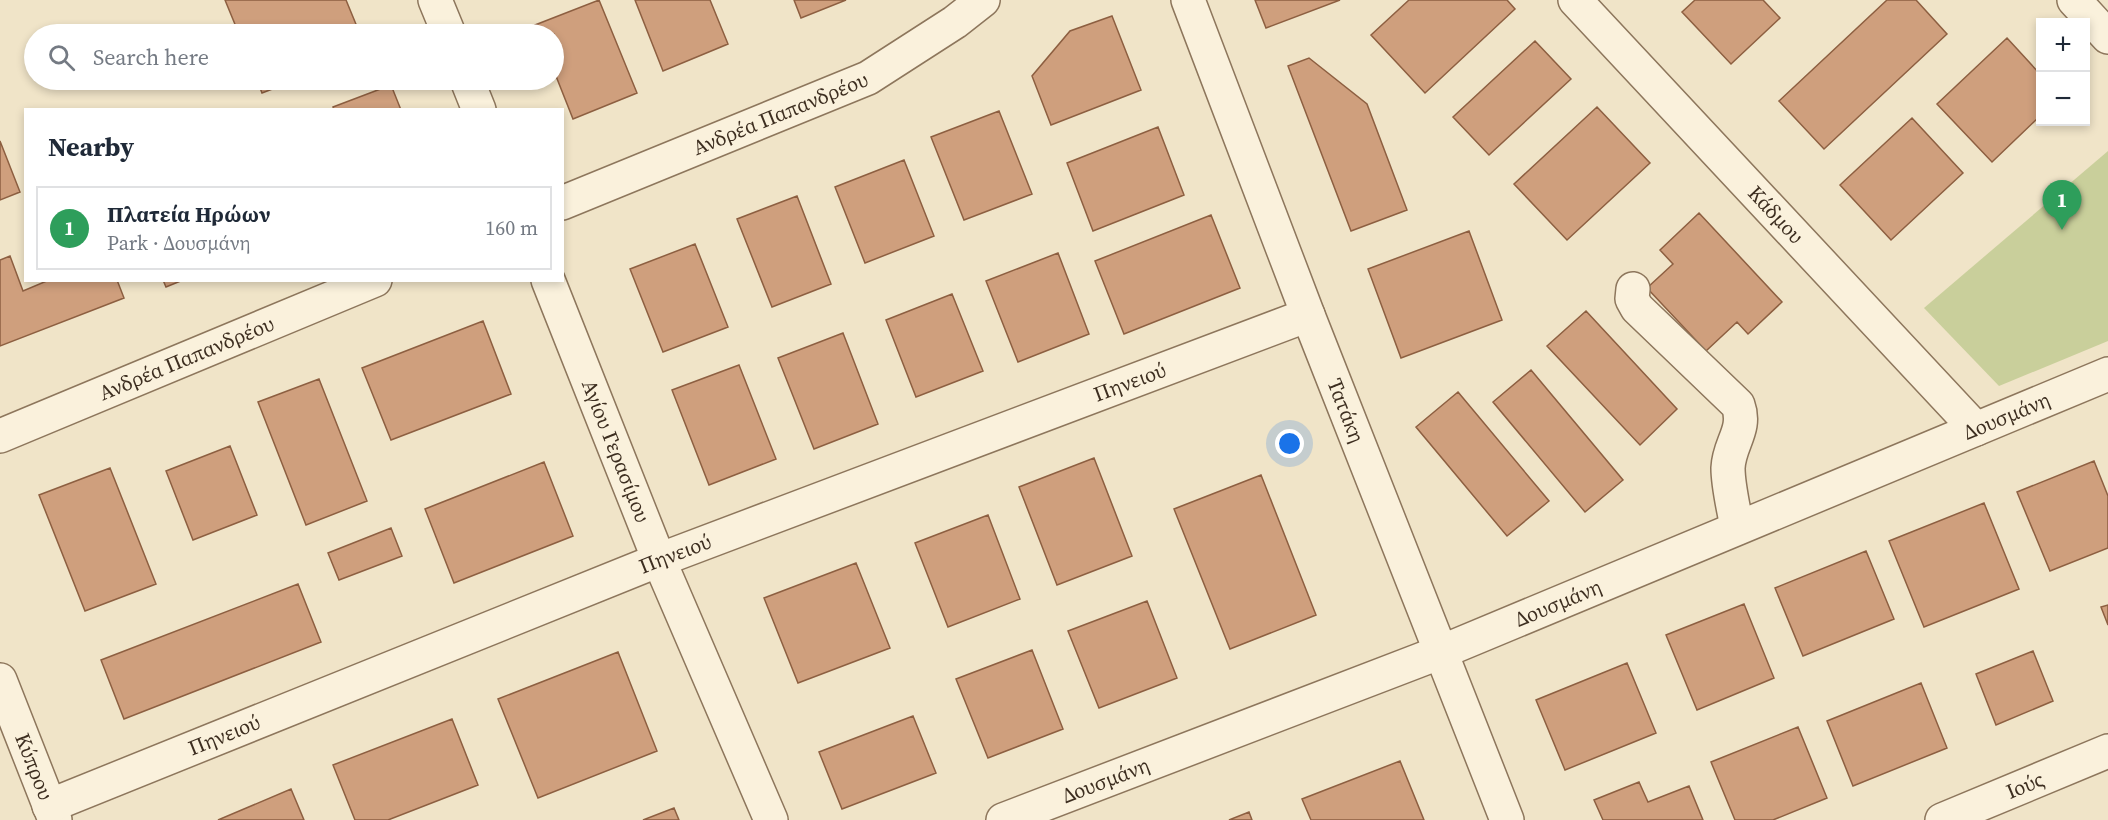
<!DOCTYPE html>
<html lang="en">
<head>
<meta charset="utf-8">
<style>
  body { margin:0; font-family:"Source Serif 4",serif; background:#f2f2f3; color:#1f2937 }
  .controls { position:absolute; right:18px; top:18px; display:grid; overflow:hidden; border-radius:0px; box-shadow:0 3px 9px #0003 }
  .controls button { width:54px; height:54px; display:grid; place-items:center; padding:0; border:0; border-bottom:2px solid #e0e1e3; background:#fff; color:#1f2937; font:30px sans-serif }
  .you { position:absolute; left:1290px; top:444px; width:21px; height:21px; margin:-15px; border:4px solid #fff; border-radius:50%; background:#1a73e8; box-shadow:0 0 0 9px #1a73e833 }
  .badge { display:grid; place-items:center; width:39px; height:39px; border-radius:50%; background:#1a73e8; color:#fff; font-size:20px; font-weight:700 }
  .pin { position:absolute; translate:-50% -50px; filter:drop-shadow(0 2px 3px #0008) }
  .pin::after { content:''; position:absolute; top:32px; width:21px; height:18px; background:inherit; clip-path:polygon(0 0,100% 0,50% 100%) }
  .list { margin:0; padding:0; list-style:none }
  h2 { display:flex; justify-content:space-between; align-items:center; height:78px; margin:0; padding:0 24px; font-size:26px }
  h2 small { font-size:20px; font-weight:400; color:#747a83 }
  .list li { display:grid; grid-template-columns:39px 1fr auto; gap:18px; align-items:center; box-sizing:border-box; height:84px; margin:0 12px 12px; padding:0 12px; border:2px solid #e0e1e3; border-radius:0px }
  .list b { display:block; font-size:22px; white-space:nowrap }
  .list p { margin:0; font-size:20px; white-space:nowrap; color:#747a83 }
  .list em { font-size:20px; font-style:normal; color:#747a83 }
  .icon { flex:none; width:33px; height:33px; fill:none; stroke:currentColor; stroke-width:2; stroke-linecap:round; stroke-linejoin:round }
  .map { position:relative; flex:none; width:2108px; height:820px; overflow:hidden }
  .search { position:absolute; background:#fff; box-shadow:0 3px 9px #0003; left:24px; top:24px; width:540px; height:66px; display:flex; align-items:center; gap:15px; box-sizing:border-box; padding:0 21px; border-radius:33px; color:#747a83; font-size:22px }
  .panel { position:absolute; background:#fff; box-shadow:0 3px 9px #0003; left:24px; top:108px; width:540px; height:174px; border-radius:0px }
  .map>svg:first-child { display:block }
  .green { fill:#c9cf9b }
  .building { fill:#cf9f7d; stroke:#8d5f41; stroke-width:1.5 }
  .lines { fill:none; stroke-linecap:round; stroke-linejoin:round }
  .minor-casing { stroke:#8d765c; stroke-width:36 }
  .minor { stroke:#faf1dc; stroke-width:33 }
  .labels { text-anchor:middle; stroke-width:4.5; stroke-linejoin:round; paint-order:stroke }
  .street-label { font-size:21px; fill:#3d2e20; stroke:#f7eed8 }
</style>
</head>
<body>
<div class="map">
<svg width="2108" height="820" viewBox="0 0 2108 820">
  <rect width="100%" height="100%" fill="#f0e4c8"/>
  <path class="green" d="M2108,151v190l-109,45 -75,-78z"/>
  <path class="building" d="M225,0h121l14,34h-121z
    M599,0l38,93 -64,26 -19,-48v-37h-15l-4,-9z
    M635,0h75l18,44 -65,27z
    M794,0h52l-45,18z
    M1255,0h85l-74,28z
    M1409,0h98l8,9 -90,84 -54,-58z
    M1695,0h68l17,18 -49,46 -49,-52z
    M1887,0h29l31,34 -123,115 -45,-48z
    M1112,16l29,74 -90,35 -19,-49 38,-45z
    M2007,38l33,36v42l-48,46 -55,-58z
    M1535,41l36,38 -82,76 -36,-38z
    M1309,58l58,46 40,106 -56,21 -63,-165z
    M257,80h39l-34,13z
    M391,85l10,25h-67l-1,-3z
    M1597,107l53,56 -83,77 -53,-56z
    M999,111l33,83 -68,26 -33,-83z
    M1912,118l51,55 -72,67 -51,-55z
    M1158,127l26,68 -91,36 -26,-68z
    M0,141l20,51 -20,8z
    M904,160l30,76 -69,27 -30,-76z
    M797,196l34,88 -59,23 -35,-88z
    M1699,213l83,89 -34,32 -11,-12 -31,29 -59,-63 26,-24 -13,-14z
    M1211,215l29,73 -116,46 -29,-73z
    M1469,231l33,89 -101,38 -33,-89z
    M695,244l33,83 -65,25 -33,-83z
    M1058,253l31,81 -71,28 -32,-81z
    M10,256l13,35 26,-11h68l7,18 -124,48v-86z
    M163,280h20l-17,7z
    M952,294l31,77 -67,26 -30,-77z
    M1586,311l91,98 -37,36 -93,-99z
    M483,321l28,73 -120,46 -29,-72z
    M843,333l35,91 -64,25 -36,-91z
    M739,365l37,94 -67,26 -37,-95z
    M1531,370l92,110 -38,32 -92,-110z
    M319,379l48,122 -61,24 -48,-123z
    M1458,392l91,109 -42,35 -91,-109z
    M230,446l27,69 -64,25 -27,-69z
    M1094,458l38,98 -75,29 -38,-98z
    M2094,461l14,35v52l-58,23 -33,-79z
    M544,462l29,74 -119,47 -29,-74z
    M110,468l46,116 -71,27 -46,-116z
    M1261,475l55,140 -86,34 -56,-140z
    M1984,503l35,86 -95,38 -35,-86z
    M988,515l32,84 -72,28 -33,-84z
    M391,528l11,28 -63,24 -11,-27z
    M1866,551l28,68 -91,37 -28,-68z
    M856,563l34,85 -92,35 -34,-85z
    M298,584l23,58 -197,77 -23,-59z
    M1147,601l30,77 -78,30 -31,-77z
    M1744,604l30,74 -77,32 -31,-75z
    M2108,605v20l-7,-18z
    M1032,650l31,79 -75,29 -32,-79z
    M2033,651l20,50 -57,24 -20,-51z
    M618,652l39,99 -119,47 -40,-99z
    M1627,663l29,70 -91,37 -29,-70z
    M1921,683l26,65 -94,38 -26,-65z
    M913,716l23,57 -94,36 -23,-57z
    M452,719l26,66 -90,35h-33l-22,-55z
    M1798,727l29,71 -54,22h-38l-24,-58z
    M1400,761l24,59h-113l-9,-21z
    M1639,782l9,20 41,-16 14,34h-100l-9,-20z
    M291,789l13,31h-86z
    M674,808l5,12h-36z
    M1249,812l3,8h-23z"/>
  <g class="lines">
    <defs>
      <g id="minor">
        <path d="M435,0l14,34"/>
        <path id="s1" d="M1188,0l120,315 199,505"/>
        <path id="s2" d="M1575,0l401,429"/>
        <path d="M2074,0l34,37"/>
        <path d="M467,80l12,30"/>
        <path id="s3" d="M562,203l306,-125 87,-56 28,-22"/>
        <path id="s4" d="M548,280l111,280 112,260"/>
        <path d="M1633,289l-1,10 5,9 101,97c9,25 -9,38 -10,63 0,19 6,41 9,60"/>
        <path id="s5" d="M0,436l375,-156"/>
        <path id="s6" d="M0,680l55,140"/>
        <path id="s7" d="M49,806l610,-246 649,-245"/>
        <path id="s8" d="M1003,820l438,-168 667,-278"/>
        <path id="s9" d="M1942,820l166,-69"/>
      </g>
    </defs>
    <use href="#minor" class="minor-casing"/>
    <use href="#minor" class="minor"/>
  </g>
  <g class="labels">
    <g class="street-label">
      <text dy="7" stroke="none"><textPath href="#s3" startOffset="236">Ανδρέα Παπανδρέου</textPath></text>
      <text dy="7" stroke="none"><textPath href="#s2" startOffset="294">Κάδμου</textPath></text>
      <text dy="7" stroke="none"><textPath href="#s5" startOffset="202">Ανδρέα Παπανδρέου</textPath></text>
      <text dy="7" stroke="none"><textPath href="#s7" startOffset="1161">Πηνειού</textPath></text>
      <text dy="7" stroke="none"><textPath href="#s1" startOffset="440">Τατάκη</textPath></text>
      <text dy="7" stroke="none"><textPath href="#s8" startOffset="1082">Δουσμάνη</textPath></text>
      <text dy="7" stroke="none"><textPath href="#s4" startOffset="184">Αγίου Γερασίμου</textPath></text>
      <text dy="7" stroke="none"><textPath href="#s7" startOffset="675">Πηνειού</textPath></text>
      <text dy="7" stroke="none"><textPath href="#s8" startOffset="596">Δουσμάνη</textPath></text>
      <text dy="7" stroke="none"><textPath href="#s7" startOffset="189">Πηνειού</textPath></text>
      <text dy="7" stroke="none"><textPath href="#s6" startOffset="93">Κύπρου</textPath></text>
      <text dy="7" stroke="none"><textPath href="#s8" startOffset="110">Δουσμάνη</textPath></text>
      <text dy="7" stroke="none"><textPath href="#s9" startOffset="90">Ιούς</textPath></text>
    </g>
  </g>
</svg>
<div class="controls">
<button>+</button>
<button>−</button>
</div>
<div class="you"></div>
<div class="pin badge" style="left:2062px;top:230px;background:#2e9e5b">1</div>
<div class="search"><svg class="icon" aria-label="search" viewBox="0 0 24 24"><circle cx="10" cy="10" r="6"/><path d="M15 15l6 6"/></svg>Search here</div>
<section class="panel">
<h2>Nearby<small></small></h2>
<ul class="list">
<li><span class="badge" style="background:#2e9e5b">1</span><div><b>Πλατεία Ηρώων</b><p>Park · Δουσμάνη</p></div><em>160 m</em></li>
</ul>
</section>
</div>
</body>
</html>
